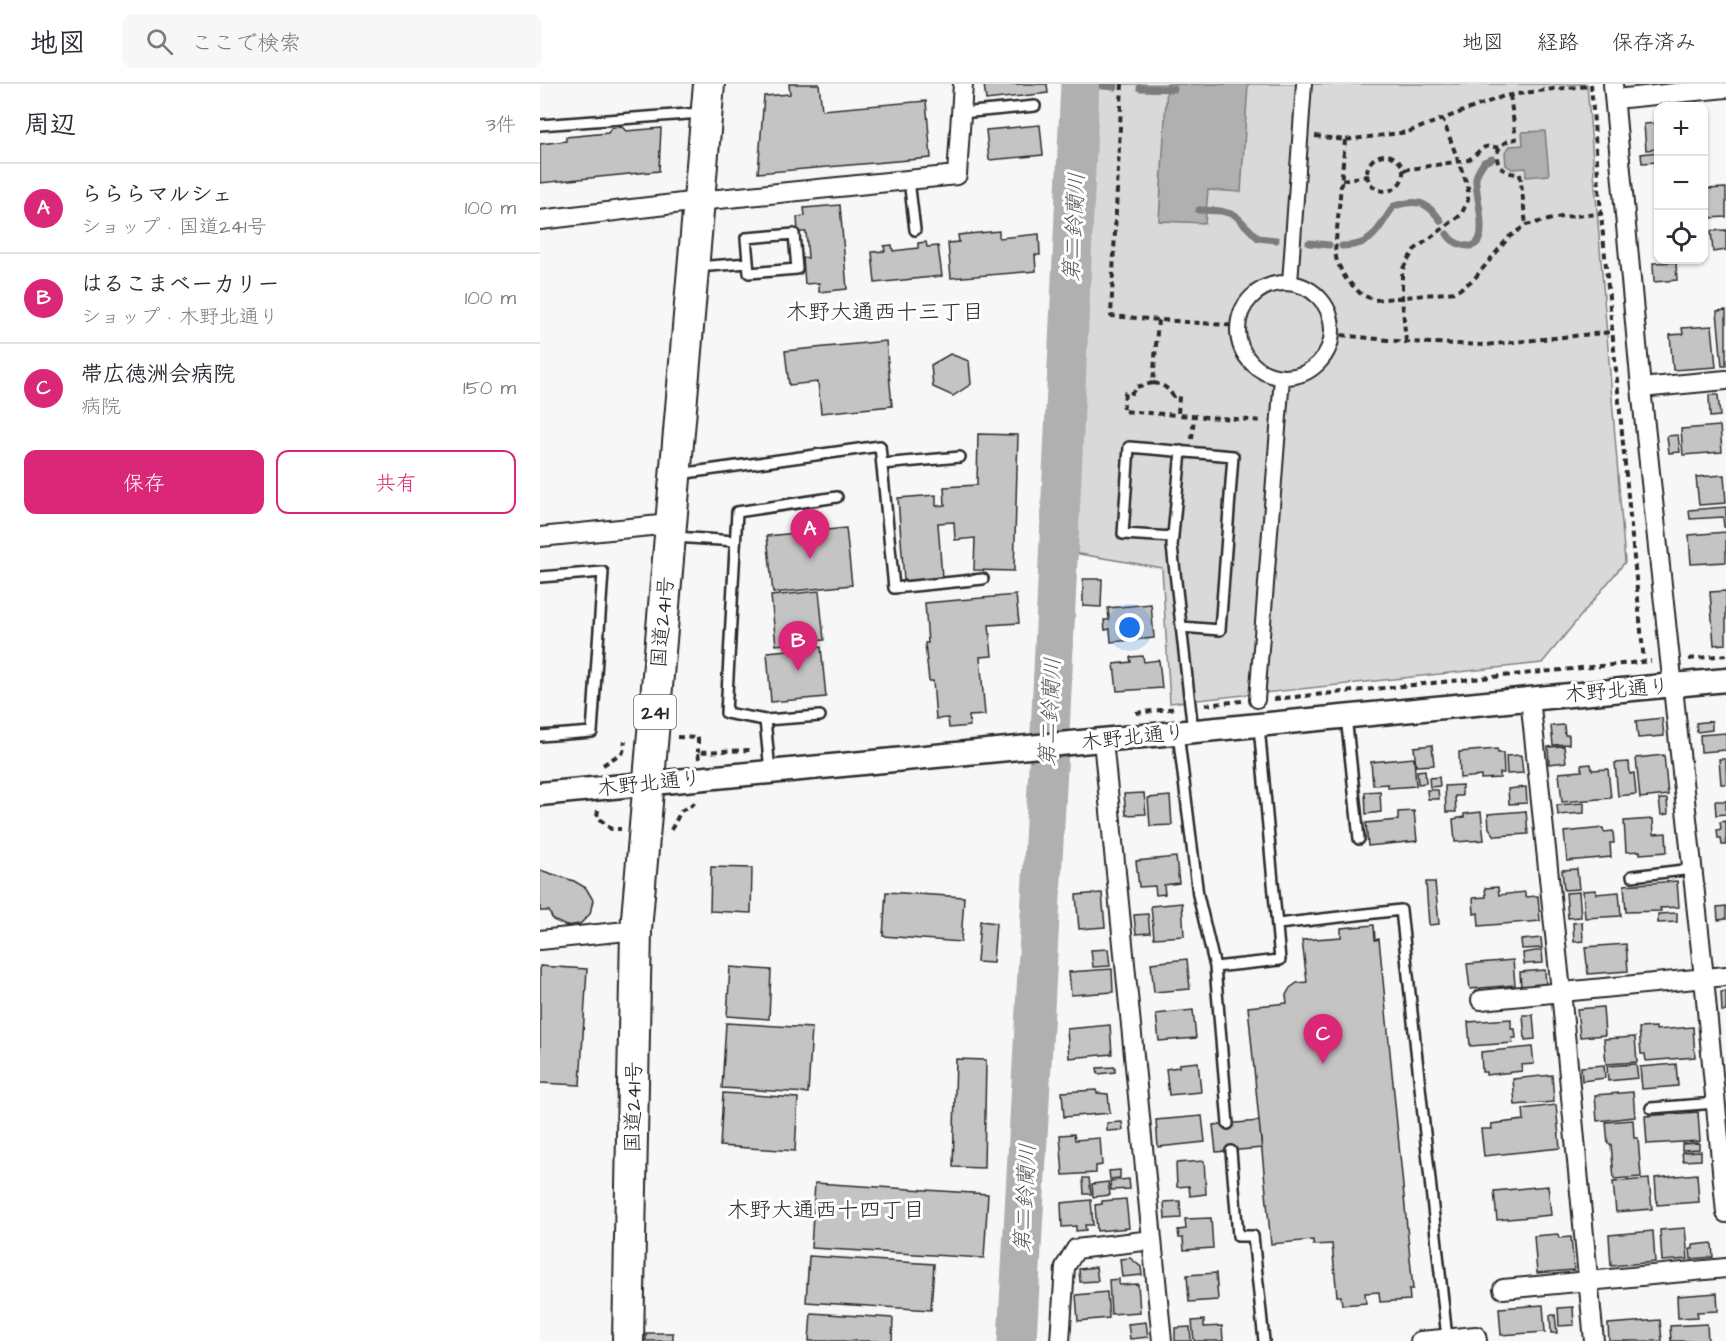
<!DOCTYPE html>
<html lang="ja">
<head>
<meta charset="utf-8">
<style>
  body { margin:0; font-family:"Architects Daughter","Klee One",sans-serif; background:#f7f7f7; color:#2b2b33 }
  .controls { position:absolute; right:18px; top:18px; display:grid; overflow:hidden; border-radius:12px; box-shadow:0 2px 4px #0004 }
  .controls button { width:54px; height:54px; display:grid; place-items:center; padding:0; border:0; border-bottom:2px solid #e1e1e2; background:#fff; color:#2b2b33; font:30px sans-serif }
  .you { position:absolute; left:590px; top:544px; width:21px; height:21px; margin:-15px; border:4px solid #fff; border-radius:50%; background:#1a73e8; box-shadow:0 0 0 9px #1a73e833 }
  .badge { display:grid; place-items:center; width:39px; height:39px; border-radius:50%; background:#db2777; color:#fff; font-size:20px; font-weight:700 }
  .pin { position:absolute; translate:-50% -50px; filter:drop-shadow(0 2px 3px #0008) }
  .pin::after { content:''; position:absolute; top:32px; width:21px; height:18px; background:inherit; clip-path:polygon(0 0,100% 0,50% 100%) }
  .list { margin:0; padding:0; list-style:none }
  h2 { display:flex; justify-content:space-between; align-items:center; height:78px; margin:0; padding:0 24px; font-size:26px }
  h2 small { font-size:20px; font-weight:400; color:#7c7c81 }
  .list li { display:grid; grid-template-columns:39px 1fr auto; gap:18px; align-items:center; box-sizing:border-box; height:90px; padding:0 24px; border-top:2px solid #e1e1e2 }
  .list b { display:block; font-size:22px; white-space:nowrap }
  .list p { margin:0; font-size:20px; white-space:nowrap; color:#7c7c81 }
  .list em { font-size:20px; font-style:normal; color:#7c7c81 }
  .actions { display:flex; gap:12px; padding:18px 24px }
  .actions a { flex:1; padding:14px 0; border:2px solid #db2777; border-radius:12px; text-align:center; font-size:21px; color:#db2777 }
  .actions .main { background:#db2777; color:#fff }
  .icon { flex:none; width:33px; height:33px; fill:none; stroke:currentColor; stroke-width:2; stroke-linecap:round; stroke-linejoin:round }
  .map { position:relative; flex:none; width:1186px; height:1257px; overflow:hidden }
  header { display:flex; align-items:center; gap:36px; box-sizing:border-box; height:84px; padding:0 30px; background:#fff; border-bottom:2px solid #e1e1e2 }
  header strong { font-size:28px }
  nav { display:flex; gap:33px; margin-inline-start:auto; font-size:21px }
  .search { width:420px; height:54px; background:#f7f7f7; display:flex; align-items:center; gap:15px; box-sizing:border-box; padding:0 21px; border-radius:12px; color:#7c7c81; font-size:22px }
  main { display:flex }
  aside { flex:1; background:#fff }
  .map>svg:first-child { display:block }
  .green { fill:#d9d9d9; stroke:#828282; stroke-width:1.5 }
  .water { fill:#b0b0b0; stroke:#7b7b7b; stroke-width:1.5 }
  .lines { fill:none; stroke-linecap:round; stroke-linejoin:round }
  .stream { stroke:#7b7b7b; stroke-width:7 }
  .river { stroke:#b0b0b0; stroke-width:39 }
  .building { fill:#c4c4c4; stroke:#2b2b2b; stroke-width:1.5 }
  .service-casing { stroke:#2b2b2b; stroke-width:14 }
  .pedestrian-casing { stroke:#2b2b2b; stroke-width:18 }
  .minor-casing { stroke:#2b2b2b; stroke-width:22 }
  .tertiary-casing { stroke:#2b2b2b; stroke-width:27 }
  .trunk-casing { stroke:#2b2b2b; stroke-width:34 }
  .path { stroke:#2b2b2b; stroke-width:4; stroke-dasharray:6 4.5; stroke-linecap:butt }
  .service { stroke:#fff; stroke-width:9 }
  .pedestrian { stroke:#fff; stroke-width:14 }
  .minor { stroke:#fff; stroke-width:18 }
  .tertiary { stroke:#fff; stroke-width:22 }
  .trunk { stroke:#fff; stroke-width:30 }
  .labels { text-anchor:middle; stroke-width:6; stroke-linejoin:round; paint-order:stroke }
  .shield { fill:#fff; stroke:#6b6b6b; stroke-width:1.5 }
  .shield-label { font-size:20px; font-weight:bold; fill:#2b2b2b }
  .street-label { font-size:21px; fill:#2b2b2b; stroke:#fff }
  .water-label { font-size:22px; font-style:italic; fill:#5a5a5a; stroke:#fff }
  .neighbourhood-label { font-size:22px; fill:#2b2b2b; stroke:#fff }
</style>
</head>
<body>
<header>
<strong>地図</strong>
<div class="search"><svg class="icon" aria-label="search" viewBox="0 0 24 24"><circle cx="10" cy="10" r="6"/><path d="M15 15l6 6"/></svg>ここで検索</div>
<nav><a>地図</a><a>経路</a><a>保存済み</a></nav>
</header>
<main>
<aside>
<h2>周辺<small>3件</small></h2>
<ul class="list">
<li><span class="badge">A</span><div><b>らららマルシェ</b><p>ショップ · 国道241号</p></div><em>100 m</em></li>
<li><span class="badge">B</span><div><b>はるこまベーカリー</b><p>ショップ · 木野北通り</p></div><em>100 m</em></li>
<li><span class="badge">C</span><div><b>帯広徳洲会病院</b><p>病院</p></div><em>150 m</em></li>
</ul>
<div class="actions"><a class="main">保存</a><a>共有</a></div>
</aside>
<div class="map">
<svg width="1186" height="1257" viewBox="0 0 1186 1257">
  <rect width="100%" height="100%" fill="#f7f7f7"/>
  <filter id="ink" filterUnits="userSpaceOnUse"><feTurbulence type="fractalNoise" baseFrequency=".0167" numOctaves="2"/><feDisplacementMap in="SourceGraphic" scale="12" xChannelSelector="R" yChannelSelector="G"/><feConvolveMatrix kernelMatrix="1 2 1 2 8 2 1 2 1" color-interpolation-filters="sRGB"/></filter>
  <g filter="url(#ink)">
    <path class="green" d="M553,0h494l38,478 -83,101 -372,40 -8,-135 -94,-16z"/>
    <path class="water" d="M627,0h81l-7,108 -33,-2 -3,33 -46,-2z
      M1005,47l4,44 -23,2v-9l-14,1 -6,-4 -1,-13 5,-6 13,-1 -1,-13z"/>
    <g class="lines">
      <path class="stream" d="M541,0l34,3
        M600,4l34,1
        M659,126l22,1 14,4 23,23 18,2
        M907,150c3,5 5,7 10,9 41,18 17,-49 19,-64 0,-6 5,-12 8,-17l8,-3
        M769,159l20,2
        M802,162c33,0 35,-17 52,-40 23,-7 33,-5 47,15"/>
      <path class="river" d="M477,1257l34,-628 29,-629"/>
    </g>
    <path class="building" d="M249,0h30l3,26 104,-9 5,57 -173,15 6,-77 26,-2z
      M444,0h63l1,9 -62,7z
      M1118,39v26l-12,1 -2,-26z
      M500,41l3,30 -54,5 -3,-30z
      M82,43l4,4 35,-3 -2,43 -119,12v-39l26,-3v-4l42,-4 3,-5z
      M1117,68l1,10 -16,1 -1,-9z
      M1186,104v29l-18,1 -3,-29z
      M300,121l7,84 -28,3v-9l-14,1 -2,-26h5l-2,-26h-8l-1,-15 8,-1 -1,-8z
      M1186,146v20l-13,2 -2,-21z
      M459,147v7l40,-4 1,21h-5l1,16 -85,7 -3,-35 11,-1 -1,-7z
      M386,158l1,5 11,-1 4,30 -67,7 -3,-31 13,-1 -1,-5 8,-1 1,6 25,-3v-5z
      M1136,178l1,18 -23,2 -1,-19z
      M1186,226v56h-4l-5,-55z
      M1172,242l4,41 -43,3 -3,-35 13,-1 -1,-6z
      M346,257l6,65 -71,7 -3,-31 -29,3 -4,-34z
      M410,270l19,7 2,23 -18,12 -20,-9 -2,-22z
      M1169,311h9l2,21 -10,1z
      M1180,342l2,26 -39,3 -2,-26z
      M438,350l40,1 -4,136 -40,-1 1,-32 -20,2 -1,-18 -16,1 4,55 -38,3 -6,-83 38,-3v11l9,-1 -1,-18 33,-2z
      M1138,351l2,17 -11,1 -2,-17z
      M1184,391l2,28 -27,2 -3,-28z
      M1186,423v20h-2l-1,-10 -33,2 -1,-9z
      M306,444l6,57 -79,8 -6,-57z
      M1186,448v30l-35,2 -2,-29z
      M543,495h19l-1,28 -18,-1z
      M279,507l5,49 -48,5 -5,-49z
      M1186,507v53l-12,1 -4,-53z
      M476,511l3,28 -30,2 3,31 -12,1 5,58 -16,1 1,10 -21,2 -1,-10 -12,1 -3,-38h-4l-4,-38h3l-3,-40z
      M611,520l3,34 -43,4 -1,-13 -5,1 -1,-10h5l-1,-12z
      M281,563l5,50 -55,5 -4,-50z
      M603,572l1,6 15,-2 3,28 -45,3 -3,-27 17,-2 -1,-5z
      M1122,634l2,18 -26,2 -2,-17z
      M1172,637v9l-15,2 -1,-9z
      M1024,641l1,10h4v9l-16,1 -2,-19z
      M1186,649v17l-25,2 -1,-17z
      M892,661l2,20 -18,1 -2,-19z
      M1024,662l2,16 -17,2 -1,-17z
      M957,665l1,4h5l1,20h-4v5l-19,1v-3l-21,2 -1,-26z
      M981,671l2,18 -16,1 -1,-18z
      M1124,671l4,40 -28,3 -4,-40z
      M874,674l2,28 -28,2v-4l-15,1 -2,-23z
      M1179,675h7v25h-5z
      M1089,678l1,12 4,-1 2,21 -18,2 -3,-33z
      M1051,680l1,6 16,-1 3,29 -49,4 -3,-29 23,-2 -1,-6z
      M885,686l1,13 -8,1 -1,-13z
      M899,693l1,9 -10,1 -1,-9z
      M922,701v11h-7l1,16h-10l-1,-26z
      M986,703l1,16 -18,1 -1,-15z
      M887,706h11l1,9h-11z
      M840,707l1,21 -15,2 -1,-22z
      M604,709l2,21 -20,1 -2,-21z
      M630,712l2,29 -22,1 -2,-28z
      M1119,715h8l1,15 -7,1z
      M1175,717h11v13l-10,1z
      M1044,719v10l-26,2 -1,-10z
      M874,727l3,30 -49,5 -2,-23 32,-3v-8z
      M986,727l2,23 -33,2 -6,-8 -1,-14z
      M941,728l3,28 -29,2 -2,-23 11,-2v-3z
      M1113,735l1,15 12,-1 1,19 -27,2v-3l-14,1 -2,-31z
      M1186,737v24h-4l-1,-7h-3l-1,-8 4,-1 -1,-7z
      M1063,744l1,4 9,-1 1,12h-4l1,14 -44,4 -3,-29z
      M636,773l3,26 -15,2 1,9 -9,1 -1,-9 -16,1 -3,-26z
      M171,783l41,1 -1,45 -41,-2z
      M1037,785l2,20 -15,1 -2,-20z
      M0,786l34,11 12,7 7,12 -3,14 -10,10 -14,2 -13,-6 -4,-9h-9z
      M1137,797l2,26 -19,1 1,3 -35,1 -2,-27z
      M886,798h9l4,42 -10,1z
      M958,803l1,8 26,-3v5l13,-1 2,25 -61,5 -1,-13 -4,1 -1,-16 13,-1 -1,-9z
      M1056,806v4l23,-2 2,24 -36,2 -2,-27z
      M346,808l78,5 -3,45 -78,-6z
      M1039,808l2,25 -13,1 -2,-25z
      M562,809l3,34 -26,2 -3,-34z
      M642,819l2,33 -30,2 -3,-32z
      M1186,822v13l-8,1 -1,-13z
      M1137,829v9l-19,1v-9z
      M608,830l2,19 -14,1 -2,-19z
      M440,837l16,2 -3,40 -16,-1z
      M1042,838l1,19 -9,1 -1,-19z
      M834,841l1,15 4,-1 34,350h-4l1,11 -30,2 -1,-10 -14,1 1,10 -24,2 -1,-9h-4l-5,-52 -19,1v-5l-42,4 -23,-237 39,-4 -1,-8 4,-7 7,-5 10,-1 -5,-42 39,-3v-9z
      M1001,854l1,10 -20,1 -1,-9z
      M1086,860l2,27 -40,3 -3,-27z
      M568,865l2,17 -17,1 -2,-17z
      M1002,866l1,13 -19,1 -1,-11z
      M647,875l3,30 -36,3 -3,-29z
      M973,876l2,25 -45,4 -3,-25z
      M0,882l47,3 -7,116 -40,-2z
      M190,883l41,3 -2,49 -42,-3z
      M572,885l1,23 -42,3 -2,-23z
      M1005,886l1,15 -25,3 -1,-16z
      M1186,907v20h-4l-1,-19z
      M1063,923l2,28 -25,2 -3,-28z
      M653,926l3,28 -37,3 -3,-27z
      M983,931h10l2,24 -10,1z
      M971,935v10h4l1,9h-4l1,5 -43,3 -2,-24z
      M186,939l86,5 -4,65 -86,-5z
      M570,941l2,29 -43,4 -2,-29z
      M1116,943v3l37,-3 2,30 -49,4 -1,-7h-4l-2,-26z
      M1095,953l2,25 -31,2 -2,-25z
      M992,963l2,17 -13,1 1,6 -36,4v-3h-4l-1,-20z
      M416,975l30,1 -2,108 -31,-1z
      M658,978l3,30 -32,3 -3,-26 13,-2v-3z
      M1096,980l2,14 -30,3 -1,-15z
      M1136,980l2,22 -36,3 -2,-22z
      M1064,981l1,13 -23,3 -1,-14z
      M575,983v5l-17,2 -1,-6z
      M1012,991l2,27 -39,3 -2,-26z
      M556,1006l1,3 11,1 2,19 -46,4 -2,-25z
      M1093,1008l2,25 -38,4 -2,-26z
      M183,1009l75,5 -3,53 -75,-5z
      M1016,1021l4,43 -76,8 -3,-27h11l-1,-5 33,-4 -1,-11z
      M1158,1028l2,29 -53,3 -2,-28z
      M662,1032l3,26 -47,5 -2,-27z
      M1093,1036l1,18h4l3,39 -27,2 -3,-35h-3l-2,-22z
      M719,1037l3,27 -46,4 -3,-27z
      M582,1038l1,8 -16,1v-8z
      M534,1050l1,6 25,-2 2,27 -6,1v7l-33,2 -3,-40z
      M1159,1059v6l-17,1v-6z
      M1161,1067v9l-18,1 -1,-9z
      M664,1077l2,33 -16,2 -1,-10 -12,1 -1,-24z
      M580,1086v8l-10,1 -1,-8z
      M1157,1090l2,28 -42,3 -2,-27z
      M543,1094h6l2,16h-7z
      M589,1095l1,10 -19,1 -1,-9z
      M1109,1095l3,30 -36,3 -3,-30z
      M568,1098l2,13 -17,2 -1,-13z
      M275,1099l173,11 -4,64 -173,-10z
      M1008,1102l3,29 -54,5 -3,-29z
      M586,1115l3,29 -32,3 -2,-26 7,-1v-3z
      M551,1116l2,25h-8l1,5 -10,1v-5l-14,1 -1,-24z
      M640,1117l1,17 -16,1 -1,-17z
      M671,1134l2,30 -29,2 -1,-12h-4l-1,-8 8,-1 -1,-10z
      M1145,1144l3,31 -26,2 -2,-31z
      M1113,1147l2,31 -44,4 -2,-31z
      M1018,1150l1,4 12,-1 3,33 -37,3 -3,-37z
      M1172,1159l1,14 -22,2 -1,-10h3v-4z
      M269,1172l125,8 -3,46 -125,-8z
      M590,1174l11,9 1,8 -20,2 -2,-18z
      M556,1183l2,14 -18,1 -1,-13z
      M676,1189l2,27 -29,2 -2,-27z
      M579,1195v6l19,-1 2,28 -29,2 -2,-34z
      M567,1208l2,26 -31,3 -2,-26z
      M1177,1209l1,18 -21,1 1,5 -20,1 -1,-22z
      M1003,1221l2,27 -44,3 -2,-27z
      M1033,1223l1,18 -15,1 -1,-18z
      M271,1229l82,5 -1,23h-83z
      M1010,1231h5l2,18h-6z
      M664,1236v7l18,-1 1,15h-29l-2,-20z
      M1120,1236l2,21h-53l-1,-17z
      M606,1238l2,15 -18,2 -2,-15z
      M1167,1240l1,17h-37l-1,-15z
      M650,1243l1,14h-16v-13z
      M106,1249h27v8h-27z"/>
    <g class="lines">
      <defs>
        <path id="service" d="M421,29l74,-7
          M0,41l161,-12
          M369,96l6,50
          M254,150l3,35 -48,4 -3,-35z
          M157,183l51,-4
          M641,367l-9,95 21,185
          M342,380l78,-7
          M139,390l201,-28 14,142 89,-9
          M135,453l60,4
          M633,453l-50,-3 6,-87 104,9 -13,174 -39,-3
          M0,493l63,-5 -11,160 -52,4
          M280,632l-55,4 -39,-7 11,-201 100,-15
          M806,632l13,123
          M225,636l5,51
          M638,649l20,162 17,72 13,157
          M1092,792l61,-7
          M738,840l123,-14 46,428
          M675,883l65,-7 -21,-234
          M1111,1024l65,-5
          M691,1067l7,85h15l11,105"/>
        <path id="pedestrian" d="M750,199l14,-199
          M698 246a47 47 0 1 1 94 0a47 47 0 1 1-94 0Z
          M717,616l25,-323"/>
        <path id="minor" d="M1073,0l28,304 63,590 22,235
          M1075,15l111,-11
          M0,136l159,-19 258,-26 6,-91
          M1101,304l85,-8
          M0,453l130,-13
          M990,614l31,293 33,350
          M563,656l59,601
          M0,856l96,-10
          M941,916l245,-24
          M963,1205l223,-21
          M520,1257l5,-74 11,-18 76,-9
          M880,1257l56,-5 1,5"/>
        <path id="tertiary" d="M0,710l1186,-114"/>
        <path id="trunk" d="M88,1257l8,-411 73,-846"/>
      </defs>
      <use href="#service" class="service-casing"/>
      <use href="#pedestrian" class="pedestrian-casing"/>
      <use href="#minor" class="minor-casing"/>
      <use href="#tertiary" class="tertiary-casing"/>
      <use href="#trunk" class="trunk-casing"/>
      <path class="path" d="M582,0l-11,232 127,10
        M1051,0l10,130 43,448
        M970,11l6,44c-27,3 -25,36 4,35l6,51
        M775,52l30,4 63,-8 96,-36 49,-7 38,-3
        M805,56l-10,112 2,10 9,17 16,16 13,5 81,-8 18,-13 35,-42 17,-12 35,-8 40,-3
        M827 89a18 18 0 1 1 36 0a18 18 0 1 1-36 0Z
        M864,86l64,-10c15,-9 11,-17 31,-12
        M802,96l25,-4
        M618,236l-5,63c10,1 15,5 20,13h6l-1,19 85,6
        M791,250l75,8 79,3 127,-13
        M866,258l-4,-44v-28l12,-20 47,-35 7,-15v-13l-25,-67
        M613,299l-17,4 -4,6h-7l-2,18 55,4
        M652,355l2,-23
        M1149,575l37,-4
        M734,615l377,-38
        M665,621l37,-4
        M596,629l41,-5
        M137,653l21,1v14
        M159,675l-1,-7 52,-2
        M63,681l20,-13 2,-11
        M58,726l-1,7 14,12h10
        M131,746l10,-19 17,-10"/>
      <use href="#service" class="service"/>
      <use href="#pedestrian" class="pedestrian"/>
      <use href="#minor" class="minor"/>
      <use href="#tertiary" class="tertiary"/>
      <use href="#trunk" class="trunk"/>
    </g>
  </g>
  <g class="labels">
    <rect class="shield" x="94" y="611" width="42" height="34" rx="4.5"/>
    <g class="shield-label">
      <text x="115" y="635">241</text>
    </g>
    <g class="street-label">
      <text transform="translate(122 538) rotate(-85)" y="7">国道241号</text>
      <text transform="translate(1077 606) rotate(-5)" y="7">木野北通り</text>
      <text transform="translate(593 653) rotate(-6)" y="7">木野北通り</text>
      <text transform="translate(109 699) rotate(-6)" y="7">木野北通り</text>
      <text transform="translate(93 1023) rotate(-89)" y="7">国道241号</text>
    </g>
    <g class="water-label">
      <text transform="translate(533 143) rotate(-87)" y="8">第二鈴蘭川</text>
      <text transform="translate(509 628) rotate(-87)" y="8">第二鈴蘭川</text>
      <text transform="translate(484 1114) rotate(-87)" y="8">第二鈴蘭川</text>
    </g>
    <g class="neighbourhood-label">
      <text x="345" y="235">木野大通西十三丁目</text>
      <text x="286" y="1133">木野大通西十四丁目</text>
    </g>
  </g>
</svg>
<div class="controls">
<button>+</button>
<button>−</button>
<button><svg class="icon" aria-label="locate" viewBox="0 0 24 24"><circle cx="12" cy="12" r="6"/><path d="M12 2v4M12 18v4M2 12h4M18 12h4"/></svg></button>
</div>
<div class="you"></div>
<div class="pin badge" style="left:270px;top:475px">A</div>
<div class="pin badge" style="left:258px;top:587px">B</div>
<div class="pin badge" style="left:783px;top:980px">C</div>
</div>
</main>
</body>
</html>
